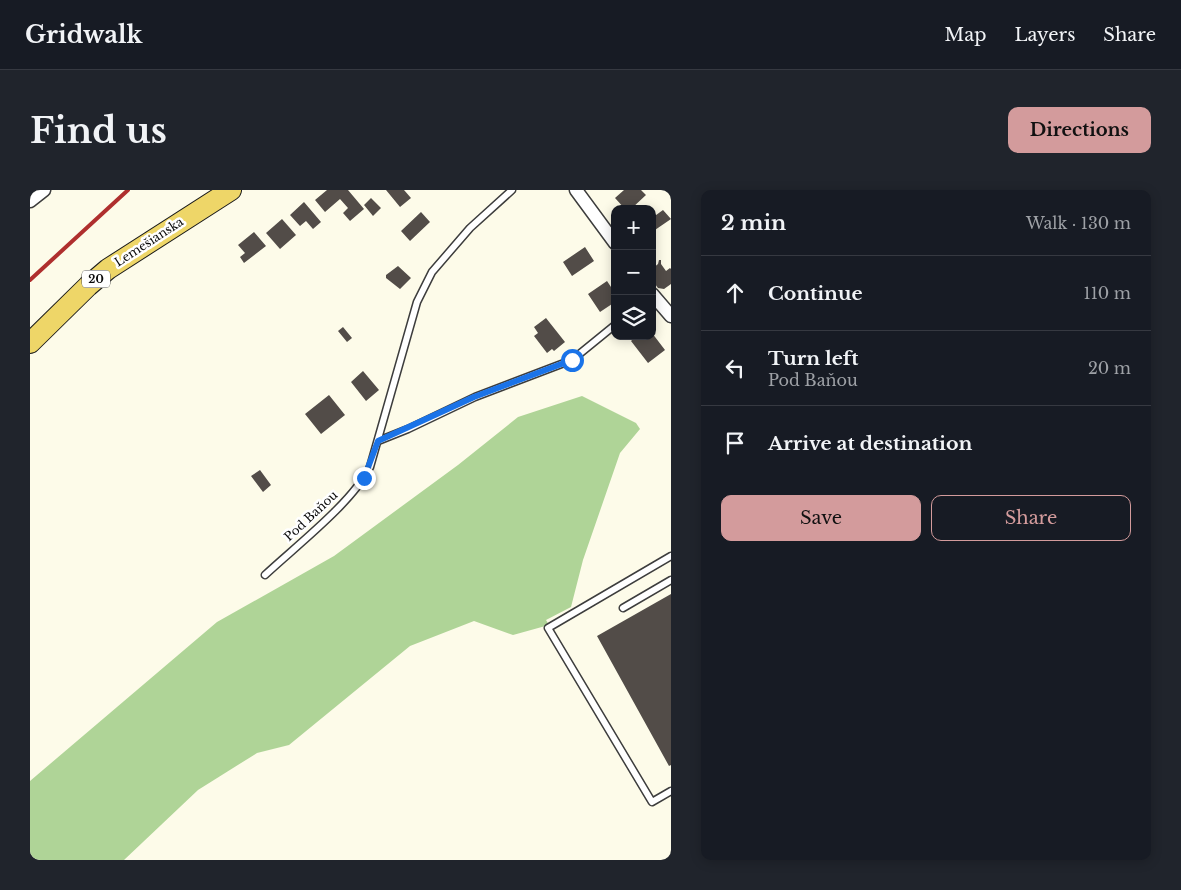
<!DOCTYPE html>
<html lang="en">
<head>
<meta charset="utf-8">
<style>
  body { margin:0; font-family:"Libre Baskerville",serif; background:#20242c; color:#f1f3f6 }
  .controls { position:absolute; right:15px; top:15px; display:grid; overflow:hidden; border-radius:10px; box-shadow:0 2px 12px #0003 }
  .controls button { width:45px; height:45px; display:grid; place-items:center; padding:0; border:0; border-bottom:1px solid #363941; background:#171b24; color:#f1f3f6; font:25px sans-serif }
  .stop { position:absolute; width:15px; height:15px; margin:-11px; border:4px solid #1a73e8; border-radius:50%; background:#fff }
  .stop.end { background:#1a73e8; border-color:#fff; box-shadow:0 1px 5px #0008 }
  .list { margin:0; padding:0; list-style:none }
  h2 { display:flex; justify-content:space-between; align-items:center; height:65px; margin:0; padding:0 20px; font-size:21px }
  h2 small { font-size:16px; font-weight:400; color:#9ea1a6 }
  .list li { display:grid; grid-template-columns:32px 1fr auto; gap:15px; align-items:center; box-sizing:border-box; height:75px; padding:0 20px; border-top:1px solid #363941 }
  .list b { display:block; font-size:19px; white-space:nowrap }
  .list p { margin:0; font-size:16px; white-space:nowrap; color:#9ea1a6 }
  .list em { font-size:16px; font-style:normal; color:#9ea1a6 }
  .actions { display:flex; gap:10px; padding:15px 20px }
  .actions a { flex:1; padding:11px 0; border:1px solid #d39b9c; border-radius:10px; text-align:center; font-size:18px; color:#d39b9c }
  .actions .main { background:#d39b9c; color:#111 }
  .icon { flex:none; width:28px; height:28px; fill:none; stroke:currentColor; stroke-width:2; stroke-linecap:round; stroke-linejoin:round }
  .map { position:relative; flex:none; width:641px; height:670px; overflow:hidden; border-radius:10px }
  header { display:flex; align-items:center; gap:30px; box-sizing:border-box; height:70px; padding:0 25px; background:#171b24; border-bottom:1px solid #363941 }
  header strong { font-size:24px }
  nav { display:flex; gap:28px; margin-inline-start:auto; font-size:18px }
  .intro { display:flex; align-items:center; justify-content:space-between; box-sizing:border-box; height:120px; padding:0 30px }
  h1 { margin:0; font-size:35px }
  .button { padding:12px 22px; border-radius:10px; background:#d39b9c; color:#111; font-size:18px; font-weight:700 }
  main { display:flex; gap:30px; padding:0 30px }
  aside { flex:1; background:#171b24; border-radius:10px; box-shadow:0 2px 12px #0003 }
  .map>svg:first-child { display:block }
  .forest { fill:#afd497 }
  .building { fill:#524c48 }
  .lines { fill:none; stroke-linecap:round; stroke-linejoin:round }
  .service-casing { stroke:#3d3d3d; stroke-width:9 }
  .minor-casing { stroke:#3d3d3d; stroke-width:15 }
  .primary-casing { stroke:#1b1b1b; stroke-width:22 }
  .service { stroke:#fff; stroke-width:6 }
  .minor { stroke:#fff; stroke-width:12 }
  .primary { stroke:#eed668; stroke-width:20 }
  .rail { stroke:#af2f2e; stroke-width:4 }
  .route { stroke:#1a73e8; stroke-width:6 }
  .labels { text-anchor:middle; stroke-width:5; stroke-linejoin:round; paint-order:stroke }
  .shield { fill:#fff; stroke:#545454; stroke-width:1 }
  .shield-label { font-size:11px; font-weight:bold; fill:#0a0a0a }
  .street-label { font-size:12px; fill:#0a0a0a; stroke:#fff }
</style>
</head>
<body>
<header>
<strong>Gridwalk</strong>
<nav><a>Map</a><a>Layers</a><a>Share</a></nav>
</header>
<div class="intro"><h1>Find us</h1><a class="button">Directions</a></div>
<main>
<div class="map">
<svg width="641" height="670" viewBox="0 0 641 670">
  <rect width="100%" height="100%" fill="#fdfbe9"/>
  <path class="forest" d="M552,206l54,27 4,6 -20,24 -37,107 -12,47 -25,13 3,5 -36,10 -39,-14 -64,25 -121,99 -32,8 -59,37 -74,70h-94v-79l187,-159 117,-66 124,-91 60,-48z"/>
  <path class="building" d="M297,0h21l16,19 -14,12 -7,-8 5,-5 -8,-9 -15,13 -10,-12z
    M356,0h18l7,8 -11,9z
    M594,0h17l5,5 -15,14h-6l-10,-11z
    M341,8l10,10 -8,8 -9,-11z
    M274,12l17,20 -8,7 -7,-8 -6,5 -10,-11z
    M633,20l8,9 -19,13v-14z
    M391,22l9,10 -20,19 -9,-10z
    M252,29l14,16 -16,14 -14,-16z
    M224,42l12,14 -22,17 -4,-6 5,-4 -7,-8z
    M555,57l9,14 -22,15 -9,-14z
    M629,70h2v4l5,7 4,-3 1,1v15l-7,5 -6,-1 -6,-8v-11l6,-5z
    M368,76l13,12 -11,11 -14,-11v-3z
    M577,91l8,12v9l-15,10 -12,-18z
    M516,128l19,24 -11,9 -2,-2 -5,4 -13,-17 4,-3 -4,-6z
    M313,137l9,11 -5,4 -9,-11z
    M622,143l13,17 -17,13 -17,-22 5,-5h16z
    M333,181l16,19 -13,11 -15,-19z
    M299,205l16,20 -24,19 -16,-20z
    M230,280l11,15 -8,7 -12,-16z
    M641,404v171l-2,1 -72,-130z"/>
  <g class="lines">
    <defs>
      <path id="service" d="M348,251l30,-12 67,-32 97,-37 43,-35
        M641,366l-123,72 104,174 19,-11
        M235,385c31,-29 87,-72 105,-108l47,-165 15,-30 38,-44 42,-38
        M593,418l48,-28"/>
      <path id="minor" d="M546,0l39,53
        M0,11l14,-11
        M622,104l19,22"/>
      <path id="primary" d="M0,153l58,-57 20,-17 123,-79"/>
    </defs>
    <use href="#service" class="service-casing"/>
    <use href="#minor" class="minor-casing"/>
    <use href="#primary" class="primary-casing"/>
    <use href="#service" class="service"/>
    <use href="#minor" class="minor"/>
    <use href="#primary" class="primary"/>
    <path class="rail" d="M0,90l98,-90"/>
  </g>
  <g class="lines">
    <path class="route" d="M334,288l14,-37 96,-44 98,-37"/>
  </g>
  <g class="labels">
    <rect class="shield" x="52" y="80.5" width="28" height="17" rx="4"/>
    <g class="shield-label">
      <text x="66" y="93">20</text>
    </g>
    <g class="street-label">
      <text transform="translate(119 52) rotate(-33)" y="4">Lemešianska</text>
      <text transform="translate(281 326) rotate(-43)" y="4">Pod Baňou</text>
    </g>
  </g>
</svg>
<div class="controls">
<button>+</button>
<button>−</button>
<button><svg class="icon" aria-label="layers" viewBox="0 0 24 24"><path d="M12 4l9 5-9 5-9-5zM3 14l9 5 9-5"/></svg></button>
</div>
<div class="stop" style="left:542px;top:170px"></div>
<div class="stop end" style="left:334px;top:288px"></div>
</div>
<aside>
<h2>2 min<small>Walk · 130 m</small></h2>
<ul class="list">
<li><svg class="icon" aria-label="ahead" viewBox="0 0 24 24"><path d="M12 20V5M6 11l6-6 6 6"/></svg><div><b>Continue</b></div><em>110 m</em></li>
<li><svg class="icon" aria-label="left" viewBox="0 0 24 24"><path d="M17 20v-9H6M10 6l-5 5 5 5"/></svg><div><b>Turn left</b><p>Pod Baňou</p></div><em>20 m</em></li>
<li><svg class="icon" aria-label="arrive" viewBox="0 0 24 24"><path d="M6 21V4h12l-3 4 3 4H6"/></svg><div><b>Arrive at destination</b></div></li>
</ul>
<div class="actions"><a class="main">Save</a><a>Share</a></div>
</aside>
</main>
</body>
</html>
